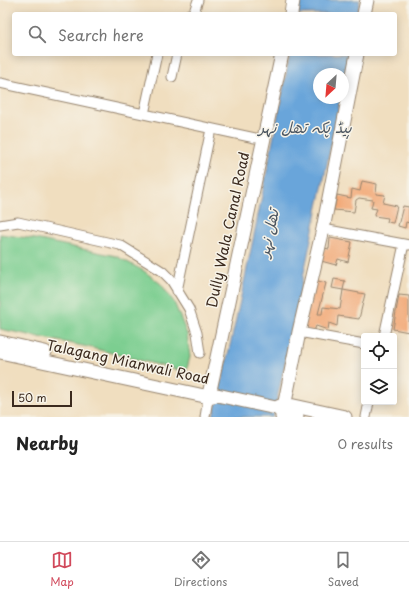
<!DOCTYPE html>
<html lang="en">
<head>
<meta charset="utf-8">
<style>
  body { margin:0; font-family:"Playpen Sans","Playpen Sans Arabic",sans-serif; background:#f2f2f2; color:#222 }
  .controls { position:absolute; right:12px; bottom:12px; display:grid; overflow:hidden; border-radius:4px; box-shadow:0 2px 10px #0003 }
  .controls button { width:36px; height:36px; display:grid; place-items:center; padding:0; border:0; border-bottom:1px solid #e0e0e0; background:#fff; color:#222; font:20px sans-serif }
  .compass { position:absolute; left:313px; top:68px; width:36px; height:36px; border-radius:50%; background:#fff; box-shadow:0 2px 10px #0003; rotate:206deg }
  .scale { position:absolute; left:12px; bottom:10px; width:60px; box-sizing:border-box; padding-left:4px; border:2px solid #3b2a1e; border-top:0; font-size:11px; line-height:14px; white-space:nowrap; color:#3b2a1e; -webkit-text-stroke:3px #f7f3e8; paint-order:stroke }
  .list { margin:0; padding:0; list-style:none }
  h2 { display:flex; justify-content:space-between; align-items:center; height:52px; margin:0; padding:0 16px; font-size:17px }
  h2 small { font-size:13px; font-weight:400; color:#767676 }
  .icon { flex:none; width:22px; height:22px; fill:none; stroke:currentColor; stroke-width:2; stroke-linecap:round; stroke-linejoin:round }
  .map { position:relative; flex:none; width:409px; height:417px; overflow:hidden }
  .search { position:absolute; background:#fff; box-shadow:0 2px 10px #0003; left:12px; right:12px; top:12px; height:44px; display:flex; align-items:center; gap:10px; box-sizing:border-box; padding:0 14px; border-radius:4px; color:#767676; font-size:15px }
  .sheet { height:124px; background:#fff }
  nav { display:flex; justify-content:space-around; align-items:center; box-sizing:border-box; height:56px; border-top:1px solid #e0e0e0; background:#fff; font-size:11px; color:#767676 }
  nav a { display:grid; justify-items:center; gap:2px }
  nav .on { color:#d1495b }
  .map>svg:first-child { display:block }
  .green { fill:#7cce90; stroke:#5c7c57 }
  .water { fill:#69a5da; stroke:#52687c }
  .building { fill:#f2a876 }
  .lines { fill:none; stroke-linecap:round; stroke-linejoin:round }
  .street-casing { stroke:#96846e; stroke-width:11 }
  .secondary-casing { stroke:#96846e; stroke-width:15 }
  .street { stroke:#fff; stroke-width:9 }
  .secondary { stroke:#fff; stroke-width:13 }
  .labels { text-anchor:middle; stroke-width:3; stroke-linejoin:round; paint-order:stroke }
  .street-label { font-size:14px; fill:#3b2a1e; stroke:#f7f3e8 }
  .water-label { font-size:15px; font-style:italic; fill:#4b5560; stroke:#f7f3e8 }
</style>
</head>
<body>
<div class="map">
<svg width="409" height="417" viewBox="0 0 409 417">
  <rect width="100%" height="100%" fill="#f7f3e8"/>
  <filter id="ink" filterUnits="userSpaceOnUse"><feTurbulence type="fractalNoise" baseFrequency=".025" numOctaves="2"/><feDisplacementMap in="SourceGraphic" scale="8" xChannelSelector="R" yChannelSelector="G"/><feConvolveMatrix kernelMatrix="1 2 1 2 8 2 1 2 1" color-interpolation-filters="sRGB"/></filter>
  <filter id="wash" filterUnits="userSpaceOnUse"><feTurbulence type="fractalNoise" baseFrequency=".012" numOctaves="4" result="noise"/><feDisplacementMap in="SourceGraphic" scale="16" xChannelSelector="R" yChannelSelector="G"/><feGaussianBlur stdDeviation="0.9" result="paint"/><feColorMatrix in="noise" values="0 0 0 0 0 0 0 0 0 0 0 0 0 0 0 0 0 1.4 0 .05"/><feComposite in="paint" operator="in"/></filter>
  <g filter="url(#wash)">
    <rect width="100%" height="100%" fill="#f0debf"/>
    <path class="green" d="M0,234l35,5 81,17 28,15 17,13 13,18 13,32 3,23 -4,15 -98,-25 -88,-18z"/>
    <path class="water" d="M301,0h59l-3,14h-59z
      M290,54h59l-6,32v-12h-24v24h22l-58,274 -10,45h-60c30,-120 53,-242 77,-363z"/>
    <g id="blocks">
      <path class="building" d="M362,181l15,3 -1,10 9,1 -2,8 14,3 -4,17 -6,-1 1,-4 -14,-2 3,-7 -6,-1 2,-8 -14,-2 -3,2 -2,12 -20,-2 3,-15 14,3 1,-9 8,2z
        M403,206l6,1v16l-3,-1 -1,6 -7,-2z
        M330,238l22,4 -4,20 -10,-3 -2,6 -15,-4 3,-13 5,1z
        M334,279l11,2 -2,9 -11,-2z
        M314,280l12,3 -8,31h4l1,-7 17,2 3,-19 22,4 -6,25 -21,-3 -1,10 -8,-3 -1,7 -12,-4 -2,5 -10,-2z
        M399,295l10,1v36l-16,-3z"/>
    </g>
  </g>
  <g filter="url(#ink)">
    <use href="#blocks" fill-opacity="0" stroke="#96846e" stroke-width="1"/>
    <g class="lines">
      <defs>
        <path id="street" d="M189,14l5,-2 4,-12
          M172,77l5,-23
          M0,83l255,55
          M144,114l13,-60
          M0,225l18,-3 102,23 42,26 9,9 18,29 8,24 3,20
          M323,229l86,16
          M177,291l34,-162
          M299,332l65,12
          M384,336l20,-92
          M205,417l4,-24
          M366,417l3,-15"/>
        <path id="secondary" d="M291,14l2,-14
          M364,14l3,-14
          M0,342l45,10
          M0,352l209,45 8,-2 59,13
          M210,390l72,-336
          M278,407l7,-3 60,13
          M278,409l5,5 14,3
          M282,417l17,-85 24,-103 34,-175"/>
      </defs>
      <use href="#street" class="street-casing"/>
      <use href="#secondary" class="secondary-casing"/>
      <use href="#street" class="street"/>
      <use href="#secondary" class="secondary"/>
    </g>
  </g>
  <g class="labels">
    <g class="street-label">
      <text transform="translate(228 230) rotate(-78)" y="5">Dully Wala Canal Road</text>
      <text transform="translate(128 362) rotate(12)" y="5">Talagang Mianwali Road</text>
    </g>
    <g class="water-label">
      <text x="305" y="133">ہیڈ پکہ تھل نہر</text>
      <text transform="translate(269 233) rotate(-78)" y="5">تھل نہر</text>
    </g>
  </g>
</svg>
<div class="controls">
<button><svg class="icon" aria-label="locate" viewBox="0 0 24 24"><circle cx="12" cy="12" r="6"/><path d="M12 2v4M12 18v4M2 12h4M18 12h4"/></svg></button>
<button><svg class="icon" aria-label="layers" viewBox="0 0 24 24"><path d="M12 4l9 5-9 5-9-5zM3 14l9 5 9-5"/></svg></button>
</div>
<svg class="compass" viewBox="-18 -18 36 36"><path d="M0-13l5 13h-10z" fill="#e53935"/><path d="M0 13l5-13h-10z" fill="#767676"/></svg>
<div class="scale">50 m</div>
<div class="search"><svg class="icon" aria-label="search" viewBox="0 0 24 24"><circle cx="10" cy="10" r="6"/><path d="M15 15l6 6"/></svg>Search here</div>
</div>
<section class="sheet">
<h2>Nearby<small>0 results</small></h2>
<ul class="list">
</ul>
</section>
<nav>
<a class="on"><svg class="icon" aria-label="map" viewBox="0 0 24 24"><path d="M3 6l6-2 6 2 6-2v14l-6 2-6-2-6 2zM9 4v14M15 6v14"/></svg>Map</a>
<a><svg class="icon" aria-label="directions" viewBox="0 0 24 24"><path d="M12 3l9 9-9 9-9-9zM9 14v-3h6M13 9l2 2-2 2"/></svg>Directions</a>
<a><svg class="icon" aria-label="saved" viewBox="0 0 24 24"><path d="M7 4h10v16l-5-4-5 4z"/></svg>Saved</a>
</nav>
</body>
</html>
